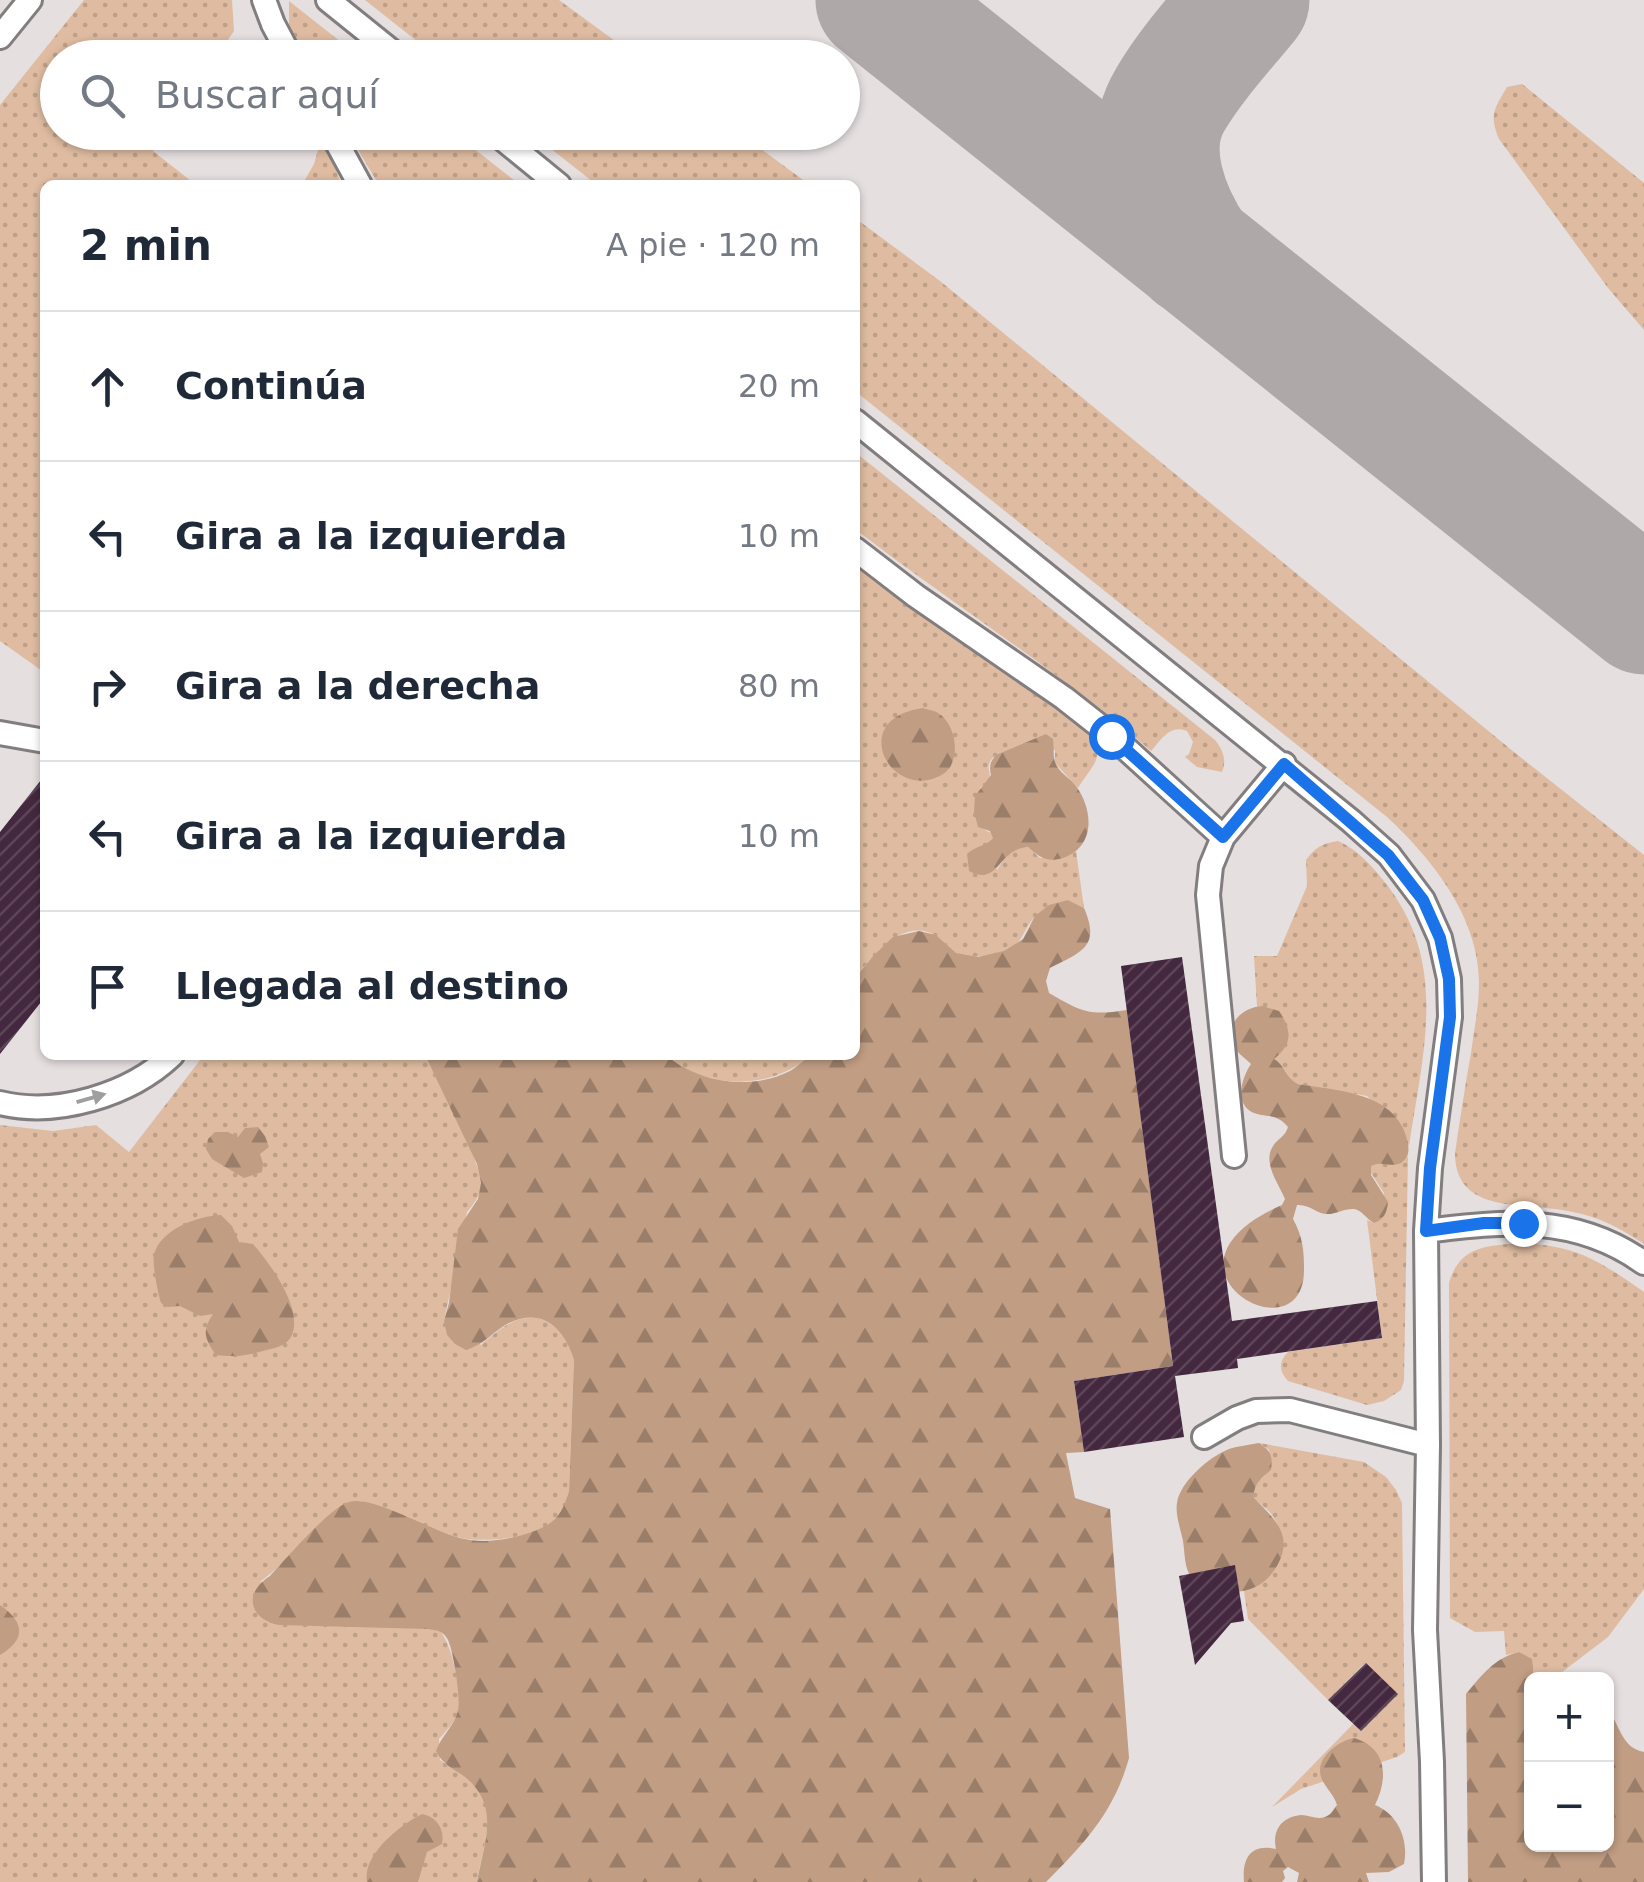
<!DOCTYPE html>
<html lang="es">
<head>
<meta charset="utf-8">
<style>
  body { margin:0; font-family:"DejaVu Sans",sans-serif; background:#f6f6f7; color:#1f2937 }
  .controls { position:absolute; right:30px; bottom:30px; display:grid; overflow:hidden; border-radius:15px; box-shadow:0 2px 8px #0004 }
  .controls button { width:90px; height:90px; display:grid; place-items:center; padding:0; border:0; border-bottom:2px solid #e0e1e3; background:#fff; color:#1f2937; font:50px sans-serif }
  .stop { position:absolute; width:30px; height:30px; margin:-22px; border:8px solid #1a73e8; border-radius:50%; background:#fff }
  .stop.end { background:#1a73e8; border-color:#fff; box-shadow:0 2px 10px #0008 }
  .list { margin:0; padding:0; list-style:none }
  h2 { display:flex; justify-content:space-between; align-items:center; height:130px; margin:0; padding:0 40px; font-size:42px }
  h2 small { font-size:32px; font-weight:400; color:#747a83 }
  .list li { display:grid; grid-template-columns:65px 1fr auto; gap:30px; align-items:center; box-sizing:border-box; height:150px; padding:0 40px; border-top:2px solid #e0e1e3 }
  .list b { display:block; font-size:38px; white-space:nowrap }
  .list em { font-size:32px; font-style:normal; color:#747a83 }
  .icon { flex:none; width:55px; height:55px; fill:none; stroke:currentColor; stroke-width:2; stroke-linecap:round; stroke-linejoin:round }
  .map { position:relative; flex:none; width:1644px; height:1882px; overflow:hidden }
  .search { position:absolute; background:#fff; box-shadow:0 2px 8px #0004; left:40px; top:40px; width:820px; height:110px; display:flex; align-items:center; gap:25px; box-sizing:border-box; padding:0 35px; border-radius:55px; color:#747a83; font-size:38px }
  .panel { position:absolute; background:#fff; box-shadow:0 2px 8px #0004; left:40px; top:180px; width:820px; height:880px; border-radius:15px }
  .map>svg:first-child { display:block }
  .grass { fill:url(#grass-dots) }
  .forest { fill:url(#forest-firs) }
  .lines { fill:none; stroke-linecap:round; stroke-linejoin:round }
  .taxiway { stroke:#aea8a9; stroke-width:125 }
  .building { fill:url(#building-hatch) }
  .service-casing { stroke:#827d7e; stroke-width:28 }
  .service { stroke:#fff; stroke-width:22 }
  .oneway { fill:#a09f9f }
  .route { stroke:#1a73e8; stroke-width:12 }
</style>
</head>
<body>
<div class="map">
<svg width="1644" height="1882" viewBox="0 0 1644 1882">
  <defs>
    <pattern id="grass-dots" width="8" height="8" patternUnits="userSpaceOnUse" patternTransform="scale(2.5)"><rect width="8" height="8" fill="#dfbca1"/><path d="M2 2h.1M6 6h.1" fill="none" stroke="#bea089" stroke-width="1.8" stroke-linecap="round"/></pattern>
    <pattern id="forest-firs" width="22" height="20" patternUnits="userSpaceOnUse" patternTransform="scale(2.5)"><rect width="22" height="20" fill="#c09d83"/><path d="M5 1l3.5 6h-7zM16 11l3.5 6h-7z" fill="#9b7e6a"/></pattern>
    <pattern id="building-hatch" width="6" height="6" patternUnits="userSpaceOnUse" patternTransform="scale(2.5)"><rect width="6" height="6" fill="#44283f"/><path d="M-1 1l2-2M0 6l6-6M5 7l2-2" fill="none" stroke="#5b4557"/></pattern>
  </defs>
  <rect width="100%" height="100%" fill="#e5dfe0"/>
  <path class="grass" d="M84,0h148l2,31 -18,26 -158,1v74l107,1 -12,18 43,34h-151v488l-45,-32v-536z
    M365,0h194l78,57h-200z
    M289,1l71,56h-56l-15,-25z
    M1522,84l122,99v147l-36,-42 -109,-149c-10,-24 -5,-30 8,-52z
    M348,133h106l66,52h-141z
    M531,133h208l71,52h-213z
    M321,140l12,20 8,25h-39l12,-21z
    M855,218l85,63 574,471 130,103v389c-22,-15 -45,-27 -71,-32 -44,-11 -118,5 -118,-59 5,-34 10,-67 16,-100 3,-23 8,-47 8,-70 0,-66 -47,-124 -92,-166l-532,-426z
    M855,452l360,288c8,10 12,20 7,32l-25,-5 -12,-10 4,-3 4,-12 -6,-11c-17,-7 -25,8 -36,20 -93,-81 -198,-146 -296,-222z
    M855,563l232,168c20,27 7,31 -9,57l-23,-25v-13c-15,0 -55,-4 -64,10 -8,13 8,14 -11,28l5,42 8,4v4l-3,4 7,28c8,-14 14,-21 31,-23l12,11h22l14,-7 8,57 -16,-8c-11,5 -28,10 -35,19 -12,14 -9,25 -31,33 -13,5 -34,7 -46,1 -7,-4 -12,-12 -18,-16 -34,-22 -64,18 -83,41z
    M1338,841c20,9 32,23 45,39 67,81 40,172 26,266l-4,-11 -38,-39 -69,-12c-14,-8 -12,-19 -25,-25l-11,-53 -5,1 -3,-51h23l30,-70 -1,-26c9,-12 16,-17 32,-19z
    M204,1055h221c12,26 57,106 56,130 -1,11 -7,19 -14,27l-23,109 37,24c8,-7 17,-15 26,-20 34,-20 57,3 67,35l-5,131c-3,9 -5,21 -12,29 -19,18 -76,24 -100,17 -33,-10 -64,-26 -97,-36l-100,81 180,49c12,13 23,63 18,81 -2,9 -12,19 -19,27l1,21c13,9 29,17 38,29 20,24 3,65 -1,93h-477v-757l53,6 43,-6 33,27z
    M666,1055h145c-41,36 -104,35 -145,0z
    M1408,1156l-4,225 -3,9 -17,11 -17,4 -79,-24c-9,-10 -10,-19 0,-29l94,-14 -15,-118 7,3 10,-30 -15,-23 2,-5 9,-4 23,1z
    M1521,1243c57,3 77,17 123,49v297l-36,48 -55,42h-20v-12l-14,-15 -13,3 -2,-24 -29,1 -25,-14 -1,-335c11,-38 38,-37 72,-40z
    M1259,1443l105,19 22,15 10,13 6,13 3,249 -8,5 -96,32 -29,18 81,-83 7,6 37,-36 -32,-31 -37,37 -80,-81 -4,-28c34,-13 50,-44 28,-76 -4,-6 -12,-11 -18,-16 -1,-15 7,-20 17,-29l-2,-20z"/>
  <path class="forest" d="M923,708c5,2 11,2 15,5 15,9 21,34 14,50 -2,7 -9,12 -17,15 -48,18 -86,-60 -12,-70z
    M1046,734l7,5c1,7 0,17 2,23 3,10 15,16 21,24 18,25 19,61 -13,72 -16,5 -24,-1 -35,-11 -32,3 -28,40 -59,24l-2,-17c8,-8 20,-8 26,-16l-3,-7 -12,-4 -4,-15 1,-16 16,-21c-2,-9 -1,-13 5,-20z
    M1068,900l16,8c17,39 -3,44 -34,60l-4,13 3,12c33,19 40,23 78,17l46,356 -99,15 10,71 -18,1 9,45 35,11 19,249c-15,54 -44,85 -83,124h-569c7,-39 24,-76 -12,-105 -11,-8 -23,-13 -29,-26 5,-15 20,-27 22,-41 3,-12 -5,-60 -10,-70 -4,-9 -12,-10 -20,-11l-149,-4c-30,-6 -36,-32 -9,-49 16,-17 59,-68 79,-74 23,-7 85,30 111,36 22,6 48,2 69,-5 26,-9 32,-16 40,-42l5,-131c-10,-32 -32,-54 -67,-36 -16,9 -20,19 -41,26l-11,-6 -8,-9 -3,-14 5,-18 9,-74 20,-30 3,-16 -4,-19 -52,-109h241c33,28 85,36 124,16 9,-5 16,-15 26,-16 12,-2 26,0 39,0v-77l19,-23 19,-18 26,-6 17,4 20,18 22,4 26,-6 19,-12 12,-23 14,-11z
    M1262,1006l17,5c13,19 14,33 -5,48 12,7 10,17 24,25 41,7 100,8 110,59 1,8 1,15 -7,20 -11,5 -19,-3 -30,3v9l17,27c-1,11 -4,17 -14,21 -8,-4 -12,-13 -20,-14 -8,-1 -18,5 -26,5 -12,0 -18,-10 -31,-9l-4,14c10,18 11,32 11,52 -1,89 -165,-4 -22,-66l3,-6c-6,-15 -23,-36 -12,-53 6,-9 12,-9 15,-19 -13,-16 -25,-8 -38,-16 -16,-11 -7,-35 1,-47 -6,-6 -13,-10 -17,-18 -9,-22 7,-38 28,-40z
    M258,1127l7,9 4,11 -9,7 3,9 -1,9 -18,6 -32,-19 -6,-10 2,-10 7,-7h13l10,5 7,-9z
    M221,1215l11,11 7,16 14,2c16,18 52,66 38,93 -6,10 -18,11 -28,14 -17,5 -29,6 -47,4 -12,-17 -14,-24 -3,-41l-13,2 -20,-10 -12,1 -7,-4c-3,-9 -9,-40 -7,-48 6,-26 44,-39 67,-40z
    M1259,1443c12,8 14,13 12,27 -10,9 -18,14 -17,28 19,20 40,36 24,66 -14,26 -39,33 -65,24 -8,-3 -15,-4 -21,-10 -8,-9 -7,-25 -9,-37 -2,-11 -8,-26 -6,-38 3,-21 32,-46 52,-54 9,-3 20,-4 30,-6z
    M0,1605c25,17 26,35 0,50z
    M1519,1652l13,7 1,8 -1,177h74l1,-136c13,16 14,40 37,44v130h-176l-2,-188c16,-19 28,-36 53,-42z
    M1354,1738c34,10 34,41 21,67 23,9 34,35 29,59l-15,8 -23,1 3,9h-72l2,-9 -11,-6 -5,4 2,7 -3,4h-38c-2,-23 6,-39 32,-33 -4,-18 5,-32 25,-34 8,0 16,5 24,2 6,-2 8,-7 12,-12 -3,-11 -12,-17 -16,-28 -6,-19 17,-36 33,-39z
    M422,1814c15,3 23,15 20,30l-15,8 -9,30h-51c-5,-27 33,-57 55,-68z"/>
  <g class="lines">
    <path class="taxiway" d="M878,0l766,612
      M1195,254c-29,-42 -54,-105 -25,-154 21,-36 51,-68 77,-100"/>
  </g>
  <path class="building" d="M45,775v222l-45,57v-222z
    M1182,957l50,364 145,-20 5,37 -145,21 1,9 -63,8 9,61 -100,15 -10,-71 99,-15 -52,-400z
    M1235,1565l9,56 -13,2 -36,42 -16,-89z
    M1366,1663l32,31 -37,37 -33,-31z"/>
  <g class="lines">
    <defs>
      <path id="service" d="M264,0l9,24 18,34
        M328,0l72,58
        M0,37l30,-37
        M331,132l29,53
        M494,132l65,53
        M855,421l496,400 38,34 34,45 17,38 9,41 1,38 -20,151 -4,63 2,214 -3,185 7,132 2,120
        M855,549l61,47 148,102 47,37 112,102
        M0,733l45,8
        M0,1103c57,14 130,-8 172,-48
        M1234,1156l-26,-261 3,-29 12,-29 61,-73
        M1426,1231c78,-10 150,-17 218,32
        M1204,1437l33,-19 19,-7 34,-1 138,35"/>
    </defs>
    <use href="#service" class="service-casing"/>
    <use href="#service" class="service"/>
  </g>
  <defs><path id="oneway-solid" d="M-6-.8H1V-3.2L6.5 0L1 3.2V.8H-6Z" transform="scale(2.5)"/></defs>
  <use class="oneway" href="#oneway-solid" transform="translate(91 1098) rotate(-16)"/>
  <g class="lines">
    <path class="route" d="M1111,736l112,101 61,-73 104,91 35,45 17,38 9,41 1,38 -20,151 -4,63 58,-8h39"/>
  </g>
</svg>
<div class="controls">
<button>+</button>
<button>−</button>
</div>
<div class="stop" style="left:1111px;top:736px"></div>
<div class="stop end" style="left:1523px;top:1223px"></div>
<div class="search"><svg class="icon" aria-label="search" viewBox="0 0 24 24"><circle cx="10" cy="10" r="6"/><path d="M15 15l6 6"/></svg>Buscar aquí</div>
<section class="panel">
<h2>2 min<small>A pie · 120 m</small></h2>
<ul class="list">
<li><svg class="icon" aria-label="ahead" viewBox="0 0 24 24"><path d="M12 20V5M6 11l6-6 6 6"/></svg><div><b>Continúa</b></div><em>20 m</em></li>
<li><svg class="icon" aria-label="left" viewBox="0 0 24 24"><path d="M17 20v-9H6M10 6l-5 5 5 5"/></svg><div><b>Gira a la izquierda</b></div><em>10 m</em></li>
<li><svg class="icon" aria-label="right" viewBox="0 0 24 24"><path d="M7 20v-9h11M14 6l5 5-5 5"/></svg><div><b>Gira a la derecha</b></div><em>80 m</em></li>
<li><svg class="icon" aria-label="left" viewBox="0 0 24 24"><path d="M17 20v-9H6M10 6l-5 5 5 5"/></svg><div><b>Gira a la izquierda</b></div><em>10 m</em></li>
<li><svg class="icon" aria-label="arrive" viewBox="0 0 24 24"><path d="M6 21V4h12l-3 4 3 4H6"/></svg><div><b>Llegada al destino</b></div></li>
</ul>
</section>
</div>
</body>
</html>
